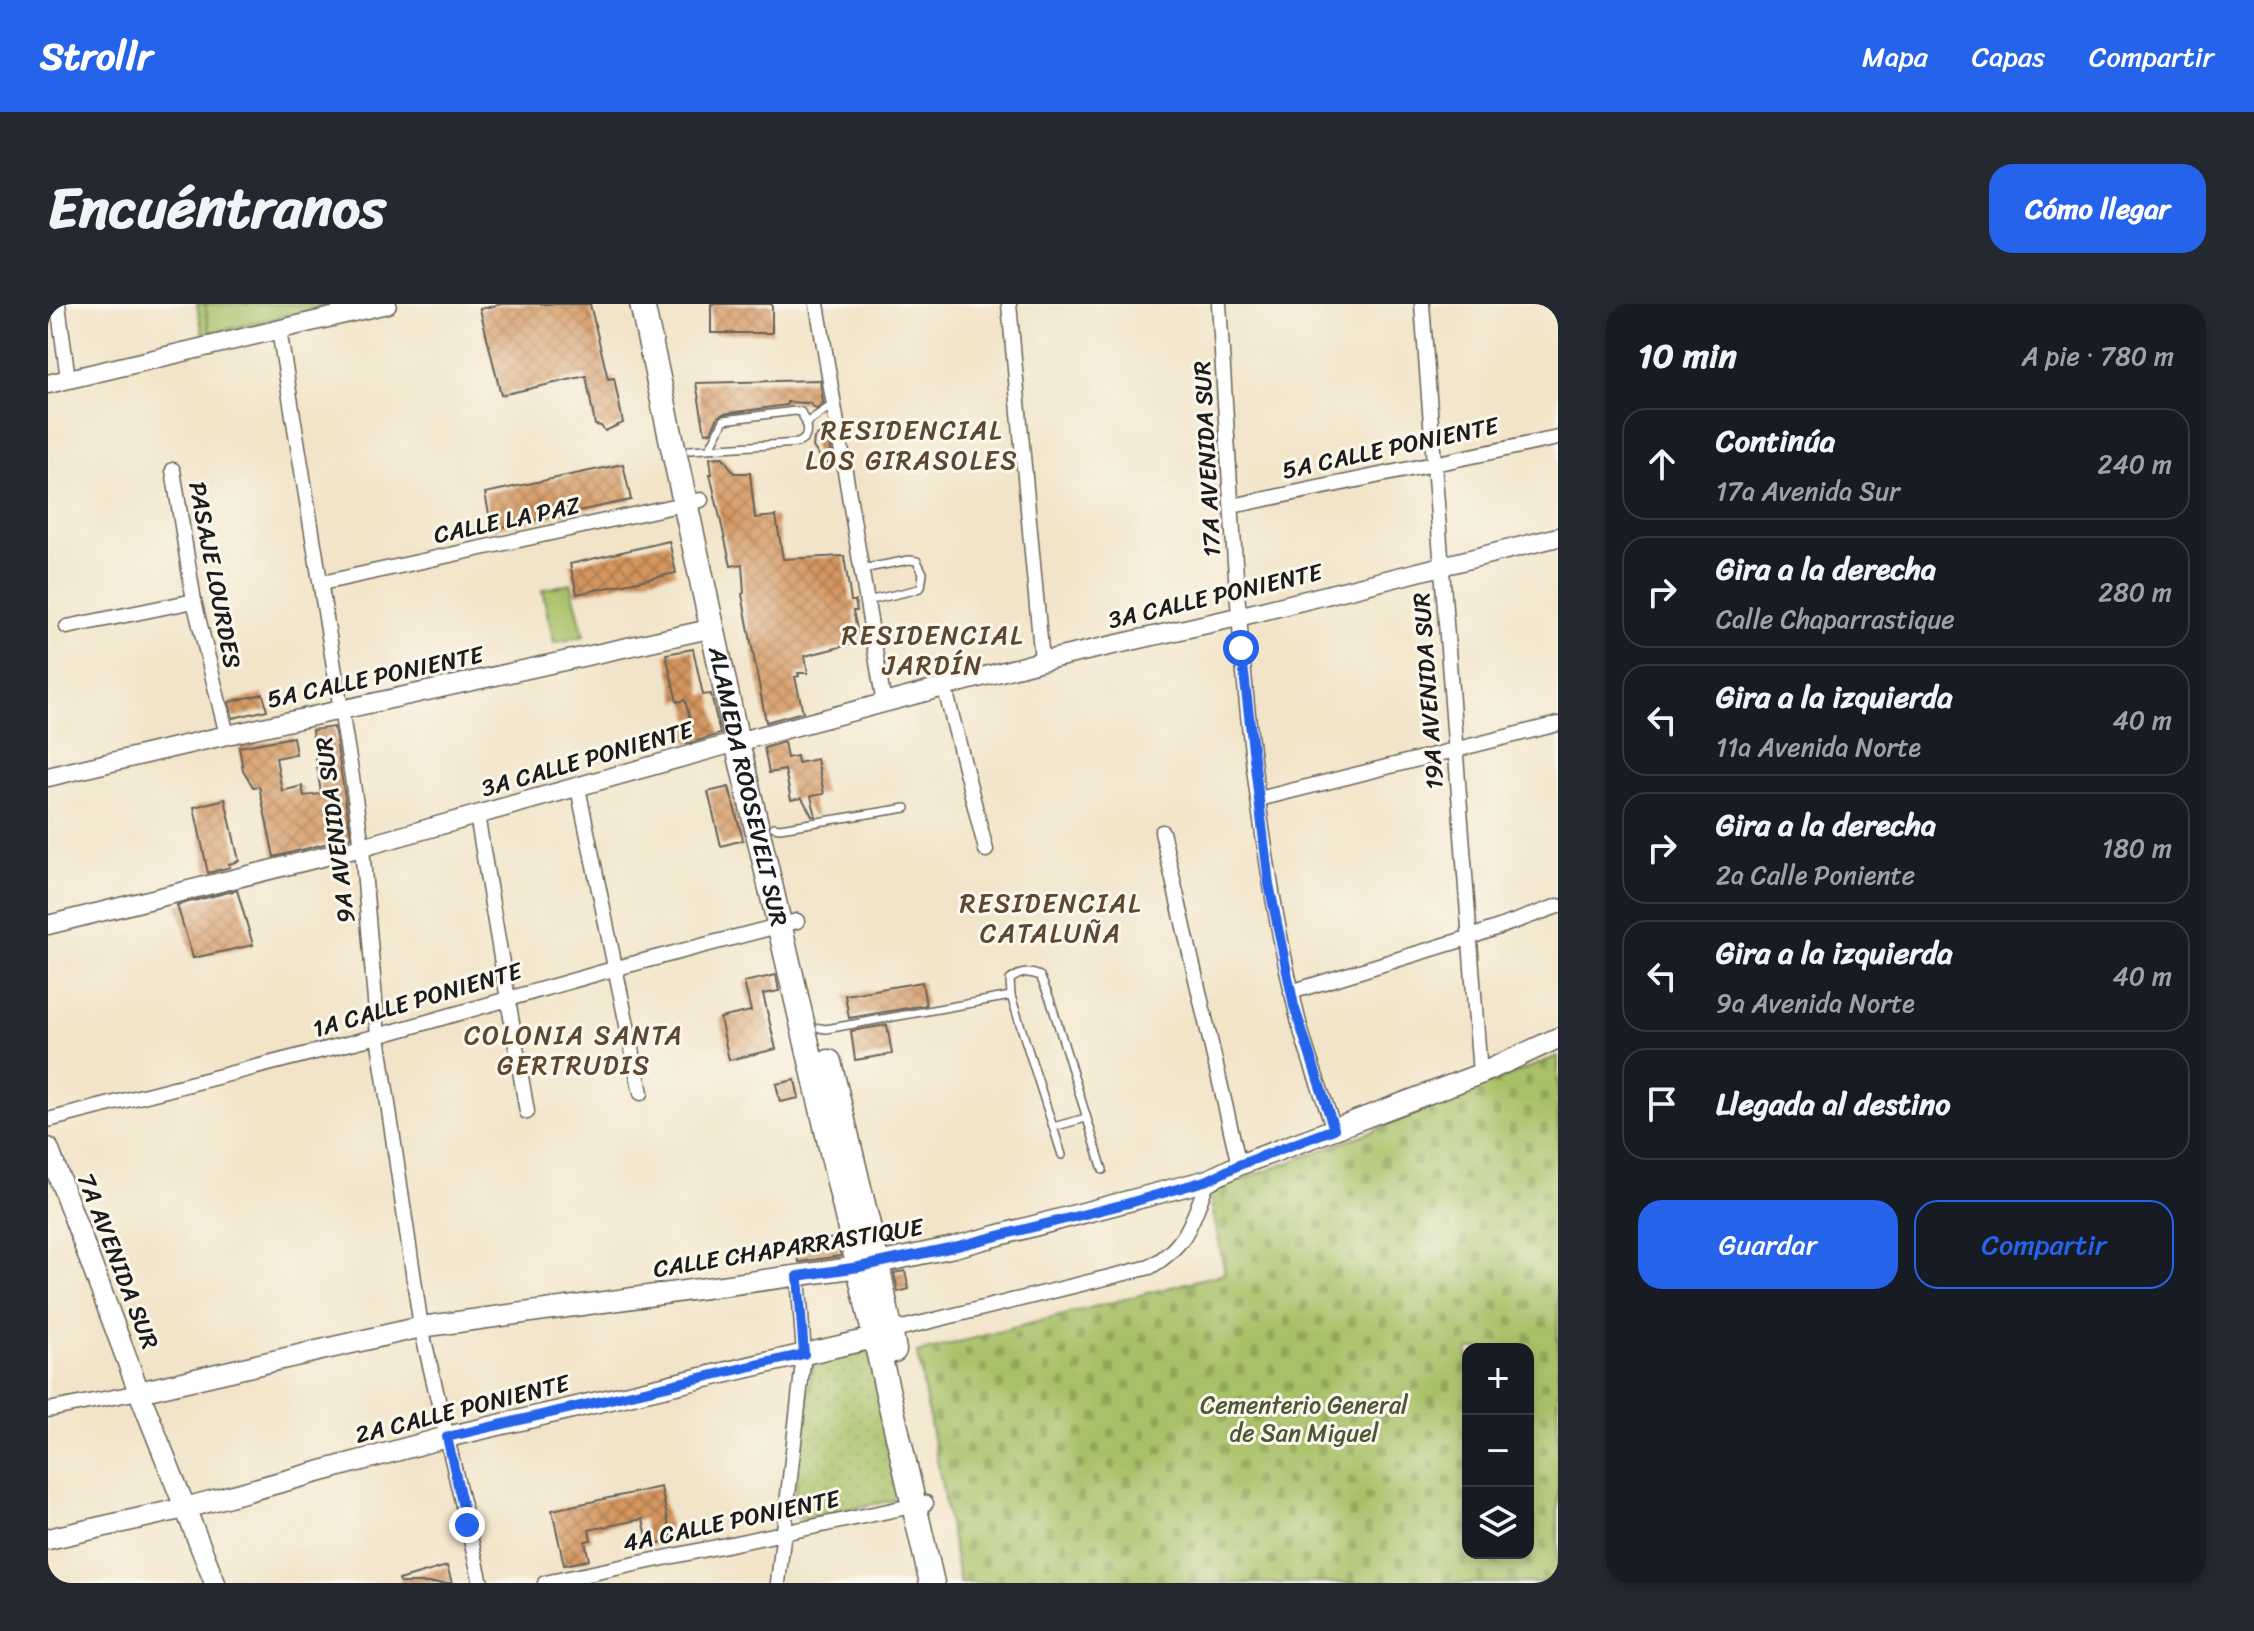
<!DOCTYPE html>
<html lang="es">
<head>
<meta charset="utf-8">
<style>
  body { margin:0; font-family:Sriracha,sans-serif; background:#242831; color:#f1f3f6 }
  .controls { position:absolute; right:24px; bottom:24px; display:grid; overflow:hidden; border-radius:16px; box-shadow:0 4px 12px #0003 }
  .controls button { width:72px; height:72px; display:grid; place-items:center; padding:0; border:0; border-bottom:2px solid #363941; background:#171b24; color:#f1f3f6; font:40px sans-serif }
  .stop { position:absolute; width:24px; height:24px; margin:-18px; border:6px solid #2563eb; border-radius:50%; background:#fff }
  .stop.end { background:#2563eb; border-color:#fff; box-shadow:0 2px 8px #0008 }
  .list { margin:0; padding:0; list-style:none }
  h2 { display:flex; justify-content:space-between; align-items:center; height:104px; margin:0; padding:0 32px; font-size:34px }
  h2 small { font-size:26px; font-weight:400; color:#9ea1a6 }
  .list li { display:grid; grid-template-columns:52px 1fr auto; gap:24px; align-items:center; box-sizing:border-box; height:112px; margin:0 16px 16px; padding:0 16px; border:2px solid #363941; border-radius:24px }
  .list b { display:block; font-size:30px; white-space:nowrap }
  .list p { margin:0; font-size:26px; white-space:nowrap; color:#9ea1a6 }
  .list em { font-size:26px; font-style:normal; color:#9ea1a6 }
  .actions { display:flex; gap:16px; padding:24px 32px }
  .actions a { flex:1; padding:18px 0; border:2px solid #2563eb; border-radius:24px; text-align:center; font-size:28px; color:#2563eb }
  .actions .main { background:#2563eb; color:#fff }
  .icon { flex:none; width:44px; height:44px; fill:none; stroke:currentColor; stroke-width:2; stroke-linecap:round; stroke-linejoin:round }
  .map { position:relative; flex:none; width:1510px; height:1279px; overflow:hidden; border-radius:24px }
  header { display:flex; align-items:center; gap:48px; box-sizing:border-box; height:112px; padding:0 40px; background:#2563eb; color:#fff }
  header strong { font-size:38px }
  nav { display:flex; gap:44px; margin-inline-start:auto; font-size:28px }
  .intro { display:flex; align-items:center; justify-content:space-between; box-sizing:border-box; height:192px; padding:0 48px }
  h1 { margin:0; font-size:56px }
  .button { padding:20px 36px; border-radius:24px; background:#2563eb; color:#fff; font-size:28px; font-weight:700 }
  main { display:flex; gap:48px; padding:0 48px }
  aside { flex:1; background:#171b24; border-radius:24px; box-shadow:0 4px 12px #0003 }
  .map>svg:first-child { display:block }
  .cemetery { fill:url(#cemetery-stones); stroke:#626e42; stroke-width:2; fill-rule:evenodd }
  .park { fill:url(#park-dots); stroke:#626e42; stroke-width:2 }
  .garden { fill:#a7c167; stroke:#626e42; stroke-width:2 }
  .building { fill:url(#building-cross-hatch) }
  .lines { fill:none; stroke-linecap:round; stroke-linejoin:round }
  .service-casing { stroke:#676258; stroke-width:10 }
  .minor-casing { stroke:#676258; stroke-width:17 }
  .tertiary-casing { stroke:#676258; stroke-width:21 }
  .secondary-casing { stroke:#676258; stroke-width:23 }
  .trunk-casing { stroke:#676258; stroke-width:27 }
  .service { stroke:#fff; stroke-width:7 }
  .minor { stroke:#fff; stroke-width:14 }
  .tertiary { stroke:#fff; stroke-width:18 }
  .secondary { stroke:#fff; stroke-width:20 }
  .trunk { stroke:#fff; stroke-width:24 }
  .route { stroke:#2563eb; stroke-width:10 }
  .labels { text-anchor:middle; stroke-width:6; stroke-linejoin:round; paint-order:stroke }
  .street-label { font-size:24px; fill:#1c1c1c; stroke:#fbf7ec }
  .park-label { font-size:24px; fill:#4d5636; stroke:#fbf7ec }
  .neighbourhood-label { font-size:26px; letter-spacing:2px; fill:#5d4733; stroke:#fbf7ec }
</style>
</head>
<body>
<header>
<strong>Strollr</strong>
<nav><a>Mapa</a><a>Capas</a><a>Compartir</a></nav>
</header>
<div class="intro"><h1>Encuéntranos</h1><a class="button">Cómo llegar</a></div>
<main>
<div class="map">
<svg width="1510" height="1279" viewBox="0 0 1510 1279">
  <defs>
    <pattern id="cemetery-stones" width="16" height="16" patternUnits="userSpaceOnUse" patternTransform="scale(2)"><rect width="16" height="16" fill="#a7c167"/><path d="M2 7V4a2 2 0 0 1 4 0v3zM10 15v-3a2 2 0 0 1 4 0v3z" fill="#8fa559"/></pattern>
    <pattern id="park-dots" width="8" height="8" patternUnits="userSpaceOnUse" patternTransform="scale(2)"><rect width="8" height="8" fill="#a7c167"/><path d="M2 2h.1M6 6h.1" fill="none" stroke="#8fa559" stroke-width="1.8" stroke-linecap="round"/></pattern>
    <pattern id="building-cross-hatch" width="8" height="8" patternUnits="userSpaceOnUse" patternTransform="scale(2)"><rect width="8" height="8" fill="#d5965f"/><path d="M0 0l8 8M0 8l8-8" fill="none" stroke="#ac7a4e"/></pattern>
  </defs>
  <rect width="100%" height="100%" fill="#fbf7ec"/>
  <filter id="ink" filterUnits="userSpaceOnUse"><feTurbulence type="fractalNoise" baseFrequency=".0125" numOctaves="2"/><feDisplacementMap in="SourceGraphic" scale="16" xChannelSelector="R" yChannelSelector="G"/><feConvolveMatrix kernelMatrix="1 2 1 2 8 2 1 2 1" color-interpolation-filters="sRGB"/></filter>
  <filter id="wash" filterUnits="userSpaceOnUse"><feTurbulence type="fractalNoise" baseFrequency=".006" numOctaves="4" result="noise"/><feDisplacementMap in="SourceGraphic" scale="32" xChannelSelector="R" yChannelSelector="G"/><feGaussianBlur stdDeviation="1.8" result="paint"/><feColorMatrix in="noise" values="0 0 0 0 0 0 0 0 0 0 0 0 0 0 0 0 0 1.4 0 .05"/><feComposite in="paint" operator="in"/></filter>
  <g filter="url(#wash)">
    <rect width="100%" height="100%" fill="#f2e4c8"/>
    <path class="cemetery" d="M1510,752v527h-598l-43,-230 308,-80 -16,-81 159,-59zM1420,1045h60v204h-60z"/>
    <path class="park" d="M149,0h157l-150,36z
      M814,1046l12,7 30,136 -5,6 -98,20 -9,-4 20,-147 5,-8z"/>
    <path class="garden" d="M157,0h132l-127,29z
      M523,279l13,53 -30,7 -12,-53z"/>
    <g id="blocks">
      <path class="building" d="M454,0h88l18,75 6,-1 9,45 -18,8 -4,-5 -6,-1 -9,-49 -85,19 -21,-86z
        M663,0h61v29h-61z
        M772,76l3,23 -7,6 -7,-6 -22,-1v3l-64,9 -5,3 -7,15 -6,1 -9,-50z
        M780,125l5,33 -9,1 -11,-16 1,-9z
        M675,153l11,16h16l5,45 21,-2 7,43 61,-3 7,45h4l2,10h-4l7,31 -55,14 3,17h-10l1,3 -4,1 8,35 -37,10 -24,-128 2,-1 -2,-29 -11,2 -21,-92h2l-2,-16z
        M575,160l8,36 -139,29 -7,-36z
        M621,237l7,32 -99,21 -7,-30z
        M645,345l10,46 8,-1 9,40 -33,10 -4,-16 9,-1 -7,-27 -8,2 -11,-48z
        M215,390l4,16 -34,8 -4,-16z
        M286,423l17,110 -77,20 -15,-71 -6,1 -10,-17 -4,-23 54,-10 3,17 -20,4 6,33 20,-5 2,10 17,-2 -9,-64z
        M736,438l3,16 10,-2 1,7 19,-4 7,35 -13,2 5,20h-4l-10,-18 -11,2 -6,-30 -16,3 -5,-25z
        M681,483l14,53 -22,6 -13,-54z
        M177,495l14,62 -10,3 1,3 -22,6 -14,-66z
        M189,586l16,55 -60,13 -16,-53z
        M728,671l3,16 -16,3 13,55 -47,11 -9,-42 31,-7 -7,-29z
        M874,678l4,23 -77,13 -4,-23z
        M839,721l5,29 -37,6 -4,-29z
        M747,776l4,18 -19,4 -4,-18z
        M788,934l5,18 -42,6 -3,-17z
        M857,967l4,18 -11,3 -4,-19z
        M613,1183l11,54 -23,5 -6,-27 -54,11 2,10 -6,1 4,19 -25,5 -12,-55z
        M399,1262l5,17h-52l-1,-3z"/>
    </g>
  </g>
  <g filter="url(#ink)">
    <use href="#blocks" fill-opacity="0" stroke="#676258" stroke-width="2"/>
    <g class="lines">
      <defs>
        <path id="service" d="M662,144l14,-28 71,-9 6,1 5,11
          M642,146l108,-7c10,-5 9,-10 8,-20l28,-19
          M814,265l47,-9 8,1 6,12 -2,14 -6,3 -48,11
          M726,523l6,1 126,-20
          M963,692l-1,-16c10,-8 19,-9 30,-4l10,23 53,171
          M772,724l6,1 185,-33 51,159
          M1005,823l33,-9"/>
        <path id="minor" d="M10,0l10,75
          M769,0l67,400
          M961,0l33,357
          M1171,0c15,233 22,469 75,698 9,43 26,85 40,127
          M1374,0l58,770
          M231,26l73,447 10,70 16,189 43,291 60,256
          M125,166l21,131 33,134
          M1184,202l326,-68
          M274,279l379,-83
          M19,323l127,-26
          M897,385l41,161
          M530,484l63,305
          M1211,495l299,-75
          M429,511l50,297
          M1114,528l77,333
          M1243,688l177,-54 90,-32
          M0,816l330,-84 239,-68 180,-47
          M842,1027l260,-64c39,-23 42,-47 58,-87
          M0,1106l91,-18
          M497,1279l381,-80
          M730,1279l26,-229 -6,-78"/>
        <path id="tertiary" d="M0,80l339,-80
          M0,473l179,-42 487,-107
          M0,621l314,-78 375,-105 305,-81 196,-44 320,-80"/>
        <path id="secondary" d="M0,844l91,244 76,191
          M91,1088l282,-65 438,-60 95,-20 254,-67 31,-15 241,-91 78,-36
          M0,1235l137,-31 262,-71 440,-102"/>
        <g id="trunk">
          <path id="s1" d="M594,0l95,438 195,841"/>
          <path d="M781,758l48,201 17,87"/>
        </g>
      </defs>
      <use href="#service" class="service-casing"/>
      <use href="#minor" class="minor-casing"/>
      <use href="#tertiary" class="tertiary-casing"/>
      <use href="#secondary" class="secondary-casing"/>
      <use href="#trunk" class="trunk-casing"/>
      <use href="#service" class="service"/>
      <use href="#minor" class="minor"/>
      <use href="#tertiary" class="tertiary"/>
      <use href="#secondary" class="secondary"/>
      <use href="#trunk" class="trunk"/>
    </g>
  </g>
  <g class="lines" filter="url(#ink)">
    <path class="route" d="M419,1221l-20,-88 357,-83 -6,-78 61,-9 95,-20 175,-44 79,-23 31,-15 95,-36 -40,-123 -25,-122 -28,-236"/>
  </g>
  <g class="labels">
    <g class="street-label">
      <text transform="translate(1342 144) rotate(-12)" y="8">5A CALLE PONIENTE</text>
      <text transform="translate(1159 155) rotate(-93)" y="8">17A AVENIDA SUR</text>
      <text transform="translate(459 216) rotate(-12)" y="8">CALLE LA PAZ</text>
      <text transform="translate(167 271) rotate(79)" y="8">PASAJE LOURDES</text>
      <text transform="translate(1167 292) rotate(-13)" y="8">3A CALLE PONIENTE</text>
      <text transform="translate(327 373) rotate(-12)" y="8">5A CALLE PONIENTE</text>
      <text transform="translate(1380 387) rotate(-94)" y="8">19A AVENIDA SUR</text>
      <text transform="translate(539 455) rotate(-16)" y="8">3A CALLE PONIENTE</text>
      <text dy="8" stroke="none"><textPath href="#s1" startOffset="494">ALAMEDA ROOSEVELT SUR</textPath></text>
      <text transform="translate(287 526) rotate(-97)" y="8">9A AVENIDA SUR</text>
      <text transform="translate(369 696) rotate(-16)" y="8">1A CALLE PONIENTE</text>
      <text transform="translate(740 944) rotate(-9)" y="8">CALLE CHAPARRASTIQUE</text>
      <text transform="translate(70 957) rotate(69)" y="8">7A AVENIDA SUR</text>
      <text transform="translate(414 1105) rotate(-14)" y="8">2A CALLE PONIENTE</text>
      <text transform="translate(683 1217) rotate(-12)" y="8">4A CALLE PONIENTE</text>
    </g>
    <g class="park-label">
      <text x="1256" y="1109">Cementerio General<tspan x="1256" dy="28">de San Miguel</tspan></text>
    </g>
    <g class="neighbourhood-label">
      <text x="864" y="135">RESIDENCIAL<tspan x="864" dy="30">LOS GIRASOLES</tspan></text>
      <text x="885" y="340">RESIDENCIAL<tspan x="885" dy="30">JARDÍN</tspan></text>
      <text x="1003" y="608">RESIDENCIAL<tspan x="1003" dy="30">CATALUÑA</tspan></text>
      <text x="526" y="740">COLONIA SANTA<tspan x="526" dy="30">GERTRUDIS</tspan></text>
    </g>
  </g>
</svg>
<div class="controls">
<button>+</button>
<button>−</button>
<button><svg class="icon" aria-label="layers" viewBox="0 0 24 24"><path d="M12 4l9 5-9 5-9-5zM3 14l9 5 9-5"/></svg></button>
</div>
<div class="stop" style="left:1193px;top:344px"></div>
<div class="stop end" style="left:419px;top:1221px"></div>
</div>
<aside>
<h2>10 min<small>A pie · 780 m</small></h2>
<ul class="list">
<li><svg class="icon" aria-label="ahead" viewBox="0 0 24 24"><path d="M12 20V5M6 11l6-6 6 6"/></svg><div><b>Continúa</b><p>17a Avenida Sur</p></div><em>240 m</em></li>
<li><svg class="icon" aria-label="right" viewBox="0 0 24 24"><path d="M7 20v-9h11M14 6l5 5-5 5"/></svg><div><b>Gira a la derecha</b><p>Calle Chaparrastique</p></div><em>280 m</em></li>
<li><svg class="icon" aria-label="left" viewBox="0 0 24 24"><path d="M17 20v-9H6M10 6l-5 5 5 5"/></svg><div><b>Gira a la izquierda</b><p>11a Avenida Norte</p></div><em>40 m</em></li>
<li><svg class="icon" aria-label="right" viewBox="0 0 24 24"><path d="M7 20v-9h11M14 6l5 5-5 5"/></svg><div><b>Gira a la derecha</b><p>2a Calle Poniente</p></div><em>180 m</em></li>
<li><svg class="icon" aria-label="left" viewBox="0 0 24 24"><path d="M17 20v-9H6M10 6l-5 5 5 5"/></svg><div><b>Gira a la izquierda</b><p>9a Avenida Norte</p></div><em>40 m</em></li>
<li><svg class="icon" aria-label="arrive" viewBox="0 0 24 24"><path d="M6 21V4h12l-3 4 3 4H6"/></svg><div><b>Llegada al destino</b></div></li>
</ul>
<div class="actions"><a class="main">Guardar</a><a>Compartir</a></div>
</aside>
</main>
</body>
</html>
